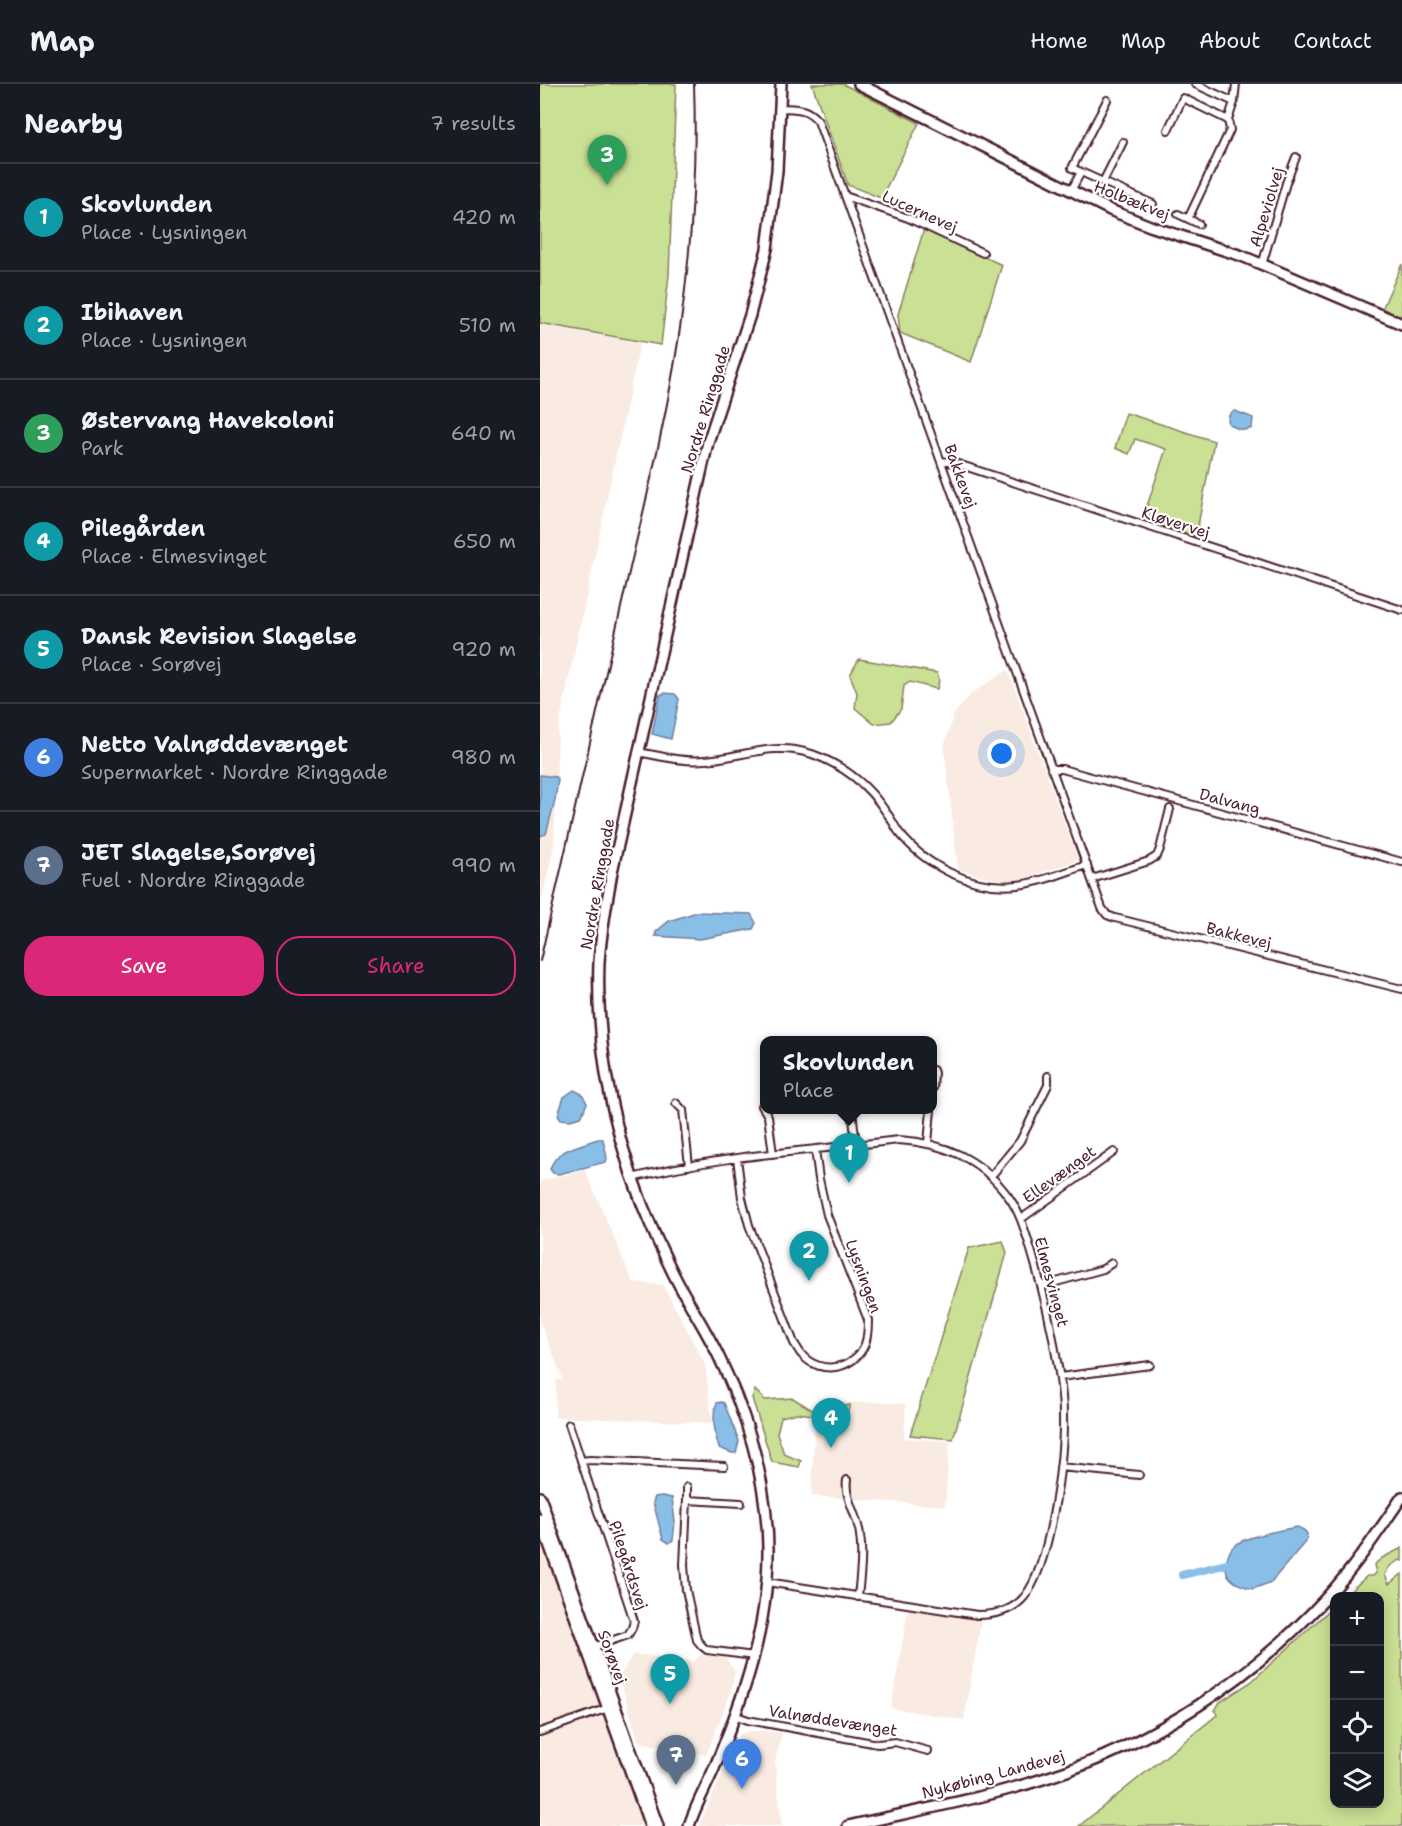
<!DOCTYPE html>
<html lang="en">
<head>
<meta charset="utf-8">
<style>
  body { margin:0; font-family:"Shantell Sans",sans-serif; background:#242831; color:#f1f3f6 }
  .controls { position:absolute; right:18px; bottom:18px; display:grid; overflow:hidden; border-radius:12px; box-shadow:0 3px 15px #0003 }
  .controls button { width:54px; height:54px; display:grid; place-items:center; padding:0; border:0; border-bottom:2px solid #363941; background:#171b24; color:#f1f3f6; font:30px sans-serif }
  .you { position:absolute; left:462px; top:670px; width:21px; height:21px; margin:-15px; border:4px solid #fff; border-radius:50%; background:#1a73e8; box-shadow:0 0 0 9px #1a73e833 }
  .badge { display:grid; place-items:center; width:39px; height:39px; border-radius:50%; background:#db2777; color:#fff; font-size:20px; font-weight:700 }
  .pin { position:absolute; translate:-50% -50px; filter:drop-shadow(0 2px 3px #0008) }
  .pin::after { content:''; position:absolute; top:32px; width:21px; height:18px; background:inherit; clip-path:polygon(0 0,100% 0,50% 100%) }
  .popup { position:absolute; left:220px; top:952px; width:177px; height:78px; box-sizing:border-box; display:grid; place-content:center; border-radius:12px; background:#171b24; filter:drop-shadow(0 2px 4px #0005); font-size:20px; white-space:nowrap; color:#9ea1a6 }
  .popup b { font-size:22px; color:#f1f3f6 }
  .popup::after { content:''; position:absolute; left:50%; top:100%; margin-left:-12px; border:12px solid transparent; border-top-color:#171b24 }
  .list { margin:0; padding:0; list-style:none }
  h2 { display:flex; justify-content:space-between; align-items:center; height:78px; margin:0; padding:0 24px; font-size:26px }
  h2 small { font-size:20px; font-weight:400; color:#9ea1a6 }
  .list li { display:grid; grid-template-columns:39px 1fr auto; gap:18px; align-items:center; box-sizing:border-box; height:108px; padding:0 24px; border-top:2px solid #363941 }
  .list b { display:block; font-size:22px; white-space:nowrap }
  .list p { margin:0; font-size:20px; white-space:nowrap; color:#9ea1a6 }
  .list em { font-size:20px; font-style:normal; color:#9ea1a6 }
  .actions { display:flex; gap:12px; padding:18px 24px }
  .actions a { flex:1; padding:14px 0; border:2px solid #db2777; border-radius:24px; text-align:center; font-size:21px; color:#db2777 }
  .actions .main { background:#db2777; color:#fff }
  .icon { flex:none; width:33px; height:33px; fill:none; stroke:currentColor; stroke-width:2; stroke-linecap:round; stroke-linejoin:round }
  .map { position:relative; flex:none; width:862px; height:1742px; overflow:hidden }
  header { display:flex; align-items:center; gap:36px; box-sizing:border-box; height:84px; padding:0 30px; background:#171b24; border-bottom:2px solid #363941 }
  header strong { font-size:28px }
  nav { display:flex; gap:33px; margin-inline-start:auto; font-size:21px }
  main { display:flex }
  aside { flex:1; background:#171b24 }
  .map>svg:first-child { display:block }
  .built { fill:#f9ebe1 }
  .green { fill:#cae095; stroke:#8a8060; stroke-width:1.5 }
  .water { fill:#89bfe7; stroke:#707f9c; stroke-width:1.5 }
  .lines { fill:none; stroke-linecap:round; stroke-linejoin:round }
  .canal { stroke:#89bfe7; stroke-width:8 }
  .street-casing { stroke:#4a1f2b; stroke-width:10 }
  .secondary-casing { stroke:#4a1f2b; stroke-width:14 }
  .street { stroke:#fff; stroke-width:6 }
  .secondary { stroke:#fff; stroke-width:9 }
  .rail { stroke:#4a1f2b; stroke-width:2 }
  .labels { text-anchor:middle; stroke-width:4.5; stroke-linejoin:round; paint-order:stroke }
  .street-label { font-size:16px; fill:#4a1f2b; stroke:#fff }
</style>
</head>
<body>
<header>
<strong>Map</strong>
<nav><a>Home</a><a>Map</a><a>About</a><a>Contact</a></nav>
</header>
<main>
<aside>
<h2>Nearby<small>7 results</small></h2>
<ul class="list">
<li><span class="badge" style="background:#0f9aa8">1</span><div><b>Skovlunden</b><p>Place · Lysningen</p></div><em>420 m</em></li>
<li><span class="badge" style="background:#0f9aa8">2</span><div><b>Ibihaven</b><p>Place · Lysningen</p></div><em>510 m</em></li>
<li><span class="badge" style="background:#2e9e5b">3</span><div><b>Østervang Havekoloni</b><p>Park</p></div><em>640 m</em></li>
<li><span class="badge" style="background:#0f9aa8">4</span><div><b>Pilegården</b><p>Place · Elmesvinget</p></div><em>650 m</em></li>
<li><span class="badge" style="background:#0f9aa8">5</span><div><b>Dansk Revision Slagelse</b><p>Place · Sorøvej</p></div><em>920 m</em></li>
<li><span class="badge" style="background:#3f7fe0">6</span><div><b>Netto Valnøddevænget</b><p>Supermarket · Nordre Ringgade</p></div><em>980 m</em></li>
<li><span class="badge" style="background:#5c6f8a">7</span><div><b>JET Slagelse,Sorøvej</b><p>Fuel · Nordre Ringgade</p></div><em>990 m</em></li>
</ul>
<div class="actions"><a class="main">Save</a><a>Share</a></div>
</aside>
<div class="map">
<svg width="862" height="1742" viewBox="0 0 862 1742">
  <rect width="100%" height="100%" fill="#fff"/>
  <filter id="ink" filterUnits="userSpaceOnUse"><feTurbulence type="fractalNoise" baseFrequency=".0167" numOctaves="2"/><feDisplacementMap in="SourceGraphic" scale="12" xChannelSelector="R" yChannelSelector="G"/><feConvolveMatrix kernelMatrix="1 2 1 2 8 2 1 2 1" color-interpolation-filters="sRGB"/></filter>
  <g filter="url(#ink)">
    <path class="built" d="M0,240l100,19 -82,387 -4,116 -14,61z
      M468,586l70,190 -60,21 -31,-3 -29,-9 -14,-123 10,-32 18,-21z
      M45,1086l48,112 30,3 42,79 7,59 -157,-6 1,-37h7l-23,-58v-141z
      M342,1318l24,2 -2,34 46,3 -5,65 -134,-10 5,-93z
      M0,1454l103,288h-103z
      M368,1525l73,12 -17,99 -73,-12z
      M93,1570l61,7 7,-6 24,3 10,13 -4,21 -25,63 -67,-13 -20,-65z
      M207,1647h14l21,2 -7,29 7,64h-83l41,-92z"/>
    <path class="green" d="M0,0h136l-7,191 -8,70 -121,-22z
      M272,0h31l76,39 -38,75 -33,-13z
      M384,145l78,36 -31,97 -71,-29 -2,-19z
      M862,180v53l-20,-8z
      M586,329l88,28 -18,95 -54,-15 24,-72 -31,-10 -6,15 -14,-6z
      M319,575l78,14 2,7 -2,9 -27,-7 -6,4 -3,23 -10,13 -17,2 -19,-16 2,-15 -7,-18z
      M463,1157l4,12 -54,186 -43,-4 59,-187z
      M215,1306l10,10 28,-2 21,13 36,-6 -5,14 -48,-6 -16,4 -4,16 7,21 17,7 -2,6 -27,-5 -20,-64z
      M862,1464v13l-3,-1 -10,7 -4,8 4,9 13,-10v252h-323l138,-111 -2,-5 5,-8 31,-20 83,-76v198h46v-208h-35l22,-20h6l3,-3 -2,-8 8,-7z"/>
    <path class="water" d="M695,327l18,7 -1,10c-9,4 -15,1 -23,-4 -2,-6 0,-12 6,-13z
      M124,609l11,1 4,5 -8,40 -19,-5 8,-39z
      M0,691l16,2 2,3 -3,20 -9,34 -6,2z
      M157,828l54,2 5,9 -3,6 -53,10 -45,-3 1,-4 13,-11z
      M34,1006l8,4 5,9 -6,14 -11,3 -9,-1 -3,-4 6,-18z
      M58,1055h5l4,19 -1,4 -47,12 -6,-1 -3,-4c6,-20 29,-23 48,-30z
      M181,1318l3,1 15,38 -3,12h-4l-13,-5c-4,-12 -8,-34 -2,-45z
      M122,1412l10,2 3,24 -2,18 -4,3 -6,-4 -10,-37 2,-5z
      M757,1443l7,3 3,4 -1,7 -35,41 -18,7c-11,-3 -26,-7 -27,-21 0,-7 3,-18 8,-22 11,-10 48,-16 63,-19z"/>
    <g class="lines">
      <path class="canal" d="M642,1491l45,-11"/>
      <defs>
        <path id="street" d="M655,0l39,18 2,-18
          M240,24c17,1 26,-1 38,13l284,787 5,7 8,3 287,71
          M628,46l15,-32 45,22
          M541,88l-9,-4 35,-68
          M563,98l50,22
          M531,107l10,-19 22,10 20,-40
          M305,112l63,22 75,35
          M638,130l21,10
          M648,135l42,-89 -2,-10 6,-18
          M722,181l24,-82 10,-26
          M401,377l14,2 447,147
          M98,668c22,4 44,10 67,8 39,-3 67,-19 107,-6 31,11 56,31 74,58 5,6 8,13 12,19 27,35 74,59 119,54 23,-2 47,-13 70,-20
          M511,685h11l340,93
          M552,795l57,-18 8,-5 3,-7 10,-40
          M393,986l1,3 -1,15
          M136,1019l7,7 6,56
          M222,1022l6,10 5,38
          M312,1026l4,35
          M388,1059l3,-33
          M197,1074l5,40 7,27 45,118c3,4 5,9 8,12 19,21 53,14 63,-11 3,-8 3,-16 3,-24l-41,-105 -8,-36 -4,-30
          M451,1092l29,-35 28,-56v-9
          M92,1094c87,-23 178,-27 267,-38 45,3 81,18 109,56 12,16 17,35 23,54 11,37 20,73 26,111 3,17 6,36 6,54 1,43 -12,148 -38,181 -12,15 -30,19 -48,19l-210,-33
          M481,1135l93,-67
          M502,1202l61,-17 9,-6
          M520,1293l90,-12
          M29,1340l65,197 -2,7 -4,7 -35,12
          M41,1377l9,-1 134,6
          M520,1383l79,8
          M307,1396c-3,18 11,36 13,55 3,20 0,42 -2,62
          M147,1416v-13
          M201,1419l-54,-3 -3,65 2,25 11,50 5,6 5,4 47,6
          M194,1631l14,5 130,24 17,-2 33,9
          M0,1648l71,-25"/>
        <path id="secondary" d="M319,0l251,126 40,16 92,30 160,68
          M0,1413l118,329
          M0,1435l110,307
          M149,1742c6,-19 16,-37 24,-55 30,-71 56,-145 55,-223 -1,-67 -21,-134 -50,-193 -14,-29 -32,-55 -46,-84 -49,-97 -77,-200 -73,-309 2,-30 8,-60 13,-90l96,-430 42,-127 17,-66 10,-78 4,-87
          M308,1742c66,-15 134,-27 198,-48 107,-34 204,-98 280,-180 29,-31 52,-66 76,-101"/>
      </defs>
      <use href="#street" class="street-casing"/>
      <use href="#secondary" class="secondary-casing"/>
      <use href="#street" class="street"/>
      <use href="#secondary" class="secondary"/>
      <path class="rail" d="M0,877c28,-122 56,-244 84,-367 19,-83 41,-167 54,-252 13,-86 19,-172 16,-258"/>
    </g>
  </g>
  <g class="labels">
    <g class="street-label">
      <text transform="translate(592 116) rotate(22)" y="6">Holbækvej</text>
      <text transform="translate(726 123) rotate(-73)" y="6">Alpeviolvej</text>
      <text transform="translate(380 127) rotate(24)" y="6">Lucernevej</text>
      <text transform="translate(165 325) rotate(-73)" y="6">Nordre Ringgade</text>
      <text transform="translate(421 392) rotate(70)" y="6">Bakkevej</text>
      <text transform="translate(636 438) rotate(18)" y="6">Kløvervej</text>
      <text transform="translate(690 717) rotate(15)" y="6">Dalvang</text>
      <text transform="translate(57 800) rotate(-80)" y="6">Nordre Ringgade</text>
      <text transform="translate(699 851) rotate(14)" y="6">Bakkevej</text>
      <text transform="translate(519 1090) rotate(-36)" y="6">Ellevænget</text>
      <text transform="translate(324 1192) rotate(70)" y="6">Lysningen</text>
      <text transform="translate(512 1198) rotate(75)" y="6">Elmesvinget</text>
      <text transform="translate(89 1481) rotate(72)" y="6">Pilegårdsvej</text>
      <text transform="translate(73 1573) rotate(70)" y="6">Sorøvej</text>
      <text transform="translate(293 1636) rotate(9)" y="6">Valnøddevænget</text>
      <text transform="translate(453 1690) rotate(-15)" y="6">Nykøbing Landevej</text>
    </g>
  </g>
</svg>
<div class="controls">
<button>+</button>
<button>−</button>
<button><svg class="icon" aria-label="locate" viewBox="0 0 24 24"><circle cx="12" cy="12" r="6"/><path d="M12 2v4M12 18v4M2 12h4M18 12h4"/></svg></button>
<button><svg class="icon" aria-label="layers" viewBox="0 0 24 24"><path d="M12 4l9 5-9 5-9-5zM3 14l9 5 9-5"/></svg></button>
</div>
<div class="you"></div>
<div class="pin badge" style="left:309px;top:1099px;background:#0f9aa8">1</div>
<div class="popup"><b>Skovlunden</b>Place</div>
<div class="pin badge" style="left:269px;top:1197px;background:#0f9aa8">2</div>
<div class="pin badge" style="left:67px;top:101px;background:#2e9e5b">3</div>
<div class="pin badge" style="left:291px;top:1364px;background:#0f9aa8">4</div>
<div class="pin badge" style="left:130px;top:1620px;background:#0f9aa8">5</div>
<div class="pin badge" style="left:202px;top:1705px;background:#3f7fe0">6</div>
<div class="pin badge" style="left:136px;top:1701px;background:#5c6f8a">7</div>
</div>
</main>
</body>
</html>
